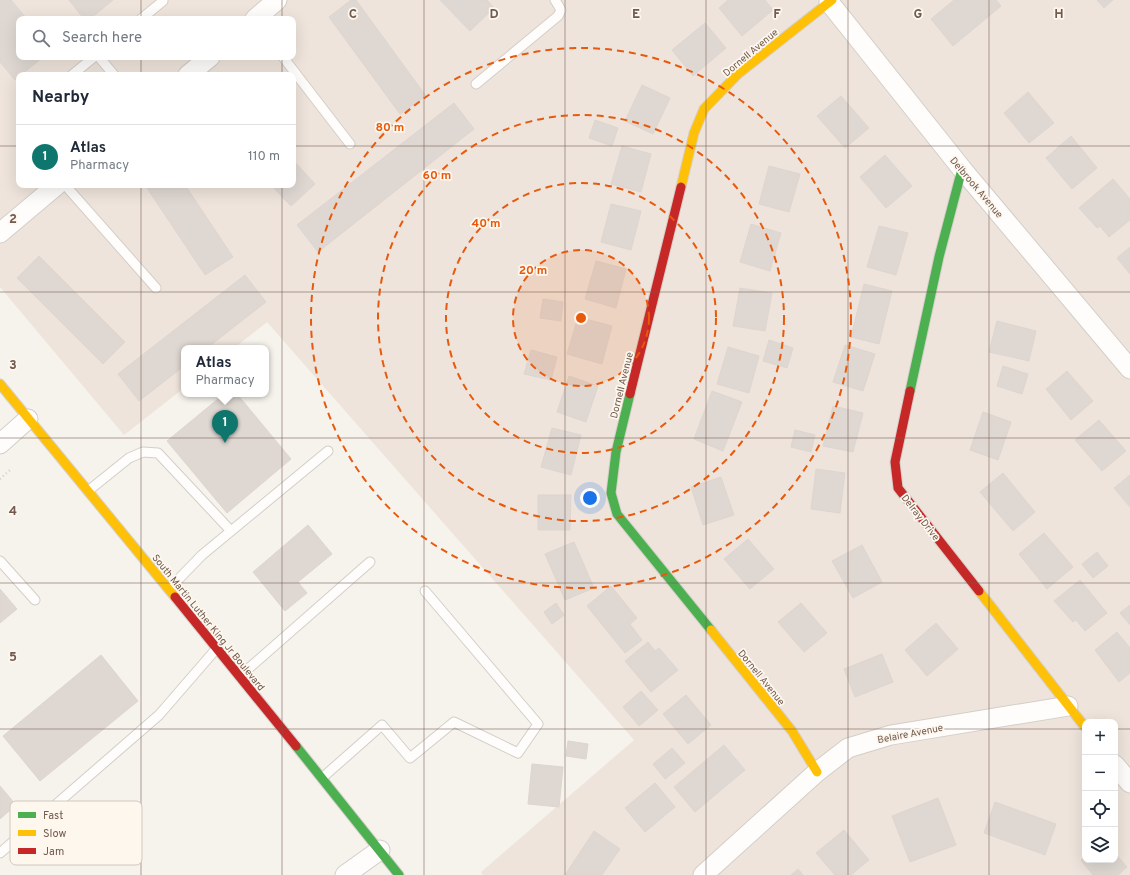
<!DOCTYPE html>
<html lang="en">
<head>
<meta charset="utf-8">
<style>
  body { margin:0; font-family:Overpass,sans-serif; background:#f6f6f7; color:#1f2937 }
  .controls { position:absolute; right:12px; bottom:12px; display:grid; overflow:hidden; border-radius:8px; box-shadow:0 4px 16px #0002 }
  .controls button { width:36px; height:36px; display:grid; place-items:center; padding:0; border:0; border-bottom:1px solid #e0e1e3; background:#fff; color:#1f2937; font:20px sans-serif }
  .you { position:absolute; left:590px; top:498px; width:14px; height:14px; margin:-10px; border:3px solid #fff; border-radius:50%; background:#1a73e8; box-shadow:0 0 0 6px #1a73e833 }
  .badge { display:grid; place-items:center; width:26px; height:26px; border-radius:50%; background:#0f766e; color:#fff; font-size:13px; font-weight:700 }
  .pin { position:absolute; translate:-50% -33px; filter:drop-shadow(0 1px 2px #0008) }
  .pin::after { content:''; position:absolute; top:21px; width:14px; height:12px; background:inherit; clip-path:polygon(0 0,100% 0,50% 100%) }
  .popup { position:absolute; left:181px; top:345px; width:88px; height:52px; box-sizing:border-box; display:grid; place-content:center; border-radius:8px; background:#fff; filter:drop-shadow(0 1px 3px #0005); font-size:13px; white-space:nowrap; color:#747a83 }
  .popup b { font-size:15px; color:#1f2937 }
  .popup::after { content:''; position:absolute; left:50%; top:100%; margin-left:-8px; border:8px solid transparent; border-top-color:#fff }
  .list { margin:0; padding:0; list-style:none }
  h2 { display:flex; justify-content:space-between; align-items:center; height:52px; margin:0; padding:0 16px; font-size:17px }
  h2 small { font-size:13px; font-weight:400; color:#747a83 }
  .list li { display:grid; grid-template-columns:26px 1fr auto; gap:12px; align-items:center; box-sizing:border-box; height:64px; padding:0 16px; border-top:1px solid #e0e1e3 }
  .list b { display:block; font-size:15px; white-space:nowrap }
  .list p { margin:0; font-size:13px; white-space:nowrap; color:#747a83 }
  .list em { font-size:13px; font-style:normal; color:#747a83 }
  .icon { flex:none; width:22px; height:22px; fill:none; stroke:currentColor; stroke-width:2; stroke-linecap:round; stroke-linejoin:round }
  .map { position:relative; flex:none; width:1130px; height:875px; overflow:hidden }
  .search { position:absolute; background:#fff; box-shadow:0 4px 16px #0002; left:16px; top:16px; width:280px; height:44px; display:flex; align-items:center; gap:10px; box-sizing:border-box; padding:0 14px; border-radius:8px; color:#747a83; font-size:15px }
  .panel { position:absolute; background:#fff; box-shadow:0 4px 16px #0002; left:16px; top:72px; width:280px; height:116px; border-radius:8px }
  .map>svg:first-child { display:block }
  .residential { fill:#eee4db; fill-rule:evenodd }
  .building { fill:#dfd8d2; stroke:#ded5cf }
  .lines { fill:none; stroke-linecap:round; stroke-linejoin:round }
  .lane-casing { stroke:#d3cec8; stroke-width:11 }
  .street-casing { stroke:#d3cec8; stroke-width:21 }
  .fast-casing { stroke:#d6cfca; stroke-width:11 }
  .slow-casing { stroke:#d6cfca; stroke-width:11 }
  .jam-casing { stroke:#d6cfca; stroke-width:11 }
  .path { stroke:#d7d0cc; stroke-width:2.5; stroke-dasharray:1 3; stroke-linecap:butt }
  .lane { stroke:#fefdfc; stroke-width:9 }
  .street { stroke:#fefdfc; stroke-width:19 }
  .fast { stroke:#4caf50; stroke-width:9 }
  .slow { stroke:#ffc107; stroke-width:9 }
  .jam { stroke:#c62828; stroke-width:9 }
  .grid { fill:none; stroke:#715a4f; stroke-width:1; stroke-opacity:0.55 }
  .ring { fill:none; stroke:#e8590c; stroke-width:2; stroke-dasharray:7 5 }
  .labels { text-anchor:middle; stroke-width:3.5; stroke-linejoin:round; paint-order:stroke }
  .street-label { font-size:10px; fill:#715a4f; stroke:#fdf7ee }
  .key { fill:#fdf7ee; stroke:#d3c8be; stroke-width:1 }
  .key-label { font-size:11px; fill:#715a4f }
  .grid-label { font-size:13px; text-anchor:middle; font-weight:bold; fill:#715a4f; stroke:#fdf7ee; stroke-width:3.5; stroke-linejoin:round; paint-order:stroke }
  .centre { fill:#e8590c; stroke:#fdf7ee; stroke-width:2 }
  .ring-label { font-size:12px; text-anchor:middle; font-weight:bold; fill:#e8590c; stroke:#fdf7ee; stroke-width:3.5; stroke-linejoin:round; paint-order:stroke }
</style>
</head>
<body>
<div class="map">
<svg width="1130" height="875" viewBox="0 0 1130 875">
  <rect width="100%" height="100%" fill="#f6f2ec"/>
  <path class="residential" d="M0,0h1130v875h-647l-2,-3 153,-132 -367,-418 -33,26h-50v40l-60,47 -124,-148zM19,19h274v38h-274zM19,75h274v110h-274zM1085,722h30v138h-30z"/>
  <path class="building" d="M0,0h11l16,19h-8v38h24l-28,23 -15,-18z
    M69,0h44l-23,19h-6z
    M351,0h5l70,96 -26,18 -71,-97z
    M440,0h47l7,8 -24,23z
    M728,0h37l8,10 -31,26 -23,-28z
    M954,0h42l5,6 -48,40 -22,-27z
    M1097,0h16l-9,8z
    M705,23l21,25 -33,28 -21,-26z
    M642,85l28,13 -17,36 -28,-13z
    M1028,92l26,31 -25,20 -25,-30z
    M841,96l28,32 -24,20 -28,-32z
    M454,103l20,26 -156,123 -21,-27z
    M595,120l23,8 -6,18 -23,-8z
    M1071,136l26,32 -25,21 -26,-31z
    M622,146l29,8 -10,38 -30,-8z
    M885,155l27,31 -26,22 -26,-31z
    M293,160l22,24 -24,22 -20,-21h22z
    M769,166l31,8 -11,38 -30,-8z
    M1113,179l17,20v21l-21,17 -9,-11 -3,2 -18,-20z
    M145,185h40l48,72 -28,18z
    M611,204l30,7 -10,39 -30,-8z
    M751,224l30,9 -11,38 -30,-9z
    M879,226l29,7 -12,42 -29,-8z
    M1130,247v27l-13,-16z
    M39,256l86,86 -22,22 -86,-86z
    M596,261l30,8 -10,39 -31,-9z
    M245,275l21,27 -59,46h-23v18l-45,35 -21,-27z
    M864,284l28,7 -13,53 -28,-7z
    M740,288l32,5 -7,38 -32,-5z
    M543,299l20,3 -2,19 -21,-3z
    M578,317l34,9 -10,38 -35,-10z
    M997,321l39,10 -7,30 -40,-9z
    M769,340l24,8 -6,20 -24,-7z
    M845,345l30,9 -12,37 -30,-9z
    M728,347l31,9 -10,37 -32,-9z
    M531,350l26,7 -6,23 -27,-6z
    M1003,366l25,8 -6,20 -25,-8z
    M1067,371l26,30 -22,19 -25,-31z
    M569,376l29,10 -12,36 -29,-10z
    M712,391l30,11 -19,49 -29,-12z
    M224,394h13l54,65 -64,54 -60,-72z
    M833,406l30,7 -10,39 -30,-6z
    M983,412l28,10 -13,38 -28,-10z
    M1099,420l27,31 -24,20 -27,-31z
    M552,428l29,7 -10,40 -30,-8z
    M795,430l20,5 -4,17 -20,-5z
    M816,469l29,4 -5,40 -29,-4z
    M1003,473l32,39 -22,19 -33,-39z
    M1130,475v32l-16,-19z
    M721,477l13,38 -31,10 -12,-38z
    M538,495h33l-1,35h-32z
    M308,525l24,29 -34,28 9,11 -22,18 -32,-39z
    M1044,533l29,34 -26,22 -28,-35z
    M748,539l26,30 -24,20 -26,-30z
    M574,542l20,46 -29,12 -20,-46z
    M862,545l20,37 -29,16 -21,-37z
    M1097,552l11,14 -15,12 -11,-14z
    M1080,580l27,33 -22,18 -9,-11 -3,2 -19,-21z
    M611,586l26,32 -7,6 12,16 -17,13 -38,-47z
    M0,589l17,20 -17,14z
    M556,603l8,12 -12,9 -8,-12z
    M801,603l26,30 -23,19 -26,-30z
    M1130,605v20l-10,-12z
    M936,623l22,26 -31,27 -22,-26z
    M1117,632l13,16v25l-11,9 -24,-32z
    M648,642l7,9 4,-3 19,22 -27,22 -26,-31z
    M882,654l11,28 -38,15 -11,-28z
    M101,655l37,46 -98,80 -37,-45z
    M641,691l17,19 -19,16 -16,-19z
    M686,695l25,30 -23,19 -25,-30z
    M568,741l20,3 -2,15 -20,-3z
    M724,745l21,25 -50,42 -21,-25z
    M672,748l13,15 -20,16 -12,-15z
    M532,764l31,3 -4,40 -31,-3z
    M655,783l20,24 -30,25 -20,-24z
    M0,786l16,19 -16,14z
    M938,798l18,47 -46,17 -18,-46z
    M995,802l61,22 -11,31 -61,-22z
    M844,830l25,30 -18,15h-16l-19,-22z
    M594,831l26,18 -18,26h-37z
    M1115,853l12,14 -9,8h-25l-12,-15 4,-3v3h30z
    M798,869l5,6h-12z"/>
  <g class="lines">
    <defs>
      <path id="lane" d="M141,19l22,-18
        M99,57l15,18
        M283,57l67,87
        M72,75l22,-18
        M476,84l82,-68 3,-6 -6,-10
        M65,185l91,103
        M88,491l41,-33 14,-6 15,1 73,78
        M0,561l35,39
        M169,589l33,-34 126,-104
        M240,676l130,-114
        M322,778l60,-53 28,33 44,-36 64,31 20,-29 -113,-133
        M0,853l159,-138 58,-67"/>
      <path id="street" d="M829,2l133,167 168,200
        M255,19l22,-19
        M188,75l22,-18
        M0,233l57,-48
        M0,444l28,-25
        M1115,765l15,18
        M345,875l35,-25
        M703,875l114,-103 31,-24 43,-13 177,-29"/>
      <path id="fast" d="M910,391l29,-134 23,-88
        M630,394l-14,58 -5,41 6,21 94,116
        M296,746l103,129"/>
      <path id="slow" d="M681,187l13,-54 10,-24 34,-35 94,-74
        M0,384l175,213
        M979,591l106,136
        M711,630l81,101 25,41"/>
      <path id="jam" d="M910,391l-15,71 3,26 81,103
        M630,394l51,-207
        M175,597l121,149"/>
    </defs>
    <use href="#lane" class="lane-casing"/>
    <use href="#street" class="street-casing"/>
    <use href="#fast" class="fast-casing"/>
    <use href="#slow" class="slow-casing"/>
    <use href="#jam" class="jam-casing"/>
    <path class="path" d="M0,479l10,-9"/>
    <use href="#lane" class="lane"/>
    <use href="#street" class="street"/>
    <use href="#fast" class="fast"/>
    <use href="#slow" class="slow"/>
    <use href="#jam" class="jam"/>
  </g>
  <path class="grid" d="M141,0v19M282,0v19M424,0v875M565,0v875M706,0v875M848,0v875M989,0v875M141,57v18M282,57v18M0,146h19M293,146h837M141,185v690M282,185v690M0,292h1130M0,438h1130M0,583h1130M0,729h1085M1115,729h15"/>
  <circle cx="581" cy="318" r="68" fill="#e8590c" fill-opacity=".12"/>
  <g class="ring">
    <circle cx="581" cy="318" r="68"/>
    <circle cx="581" cy="318" r="135"/>
    <circle cx="581" cy="318" r="203"/>
    <circle cx="581" cy="318" r="270"/>
  </g>
  <g class="labels">
    <g class="street-label">
      <text transform="translate(750 52) rotate(-40)" y="4">Dornell Avenue</text>
      <text transform="translate(977 187) rotate(50)" y="4">Delbrook Avenue</text>
      <text transform="translate(621 385) rotate(-76)" y="4">Dornell Avenue</text>
      <text transform="translate(921 517) rotate(52)" y="4">Delray Drive</text>
      <text transform="translate(209 622) rotate(51)" y="4">South Martin Luther King Jr Boulevard</text>
      <text transform="translate(762 677) rotate(51)" y="4">Dornell Avenue</text>
      <text transform="translate(910 733) rotate(-11)" y="4">Belaire Avenue</text>
    </g>
  </g>
  <rect x="10" y="801" width="132" height="64" rx="6" class="key"/>
  <rect x="18" y="812" width="18" height="6" fill="#4caf50"/>
  <rect x="18" y="830" width="18" height="6" fill="#ffc107"/>
  <rect x="18" y="848" width="18" height="6" fill="#c62828"/>
  <g class="key-label">
    <text x="43" y="819">Fast</text>
    <text x="43" y="837">Slow</text>
    <text x="43" y="855">Jam</text>
  </g>
  <g class="grid-label">
    <text x="353" y="18">C</text>
    <text x="494" y="18">D</text>
    <text x="636" y="18">E</text>
    <text x="777" y="18">F</text>
    <text x="918" y="18">G</text>
    <text x="1059" y="18">H</text>
    <text x="13" y="223">2</text>
    <text x="13" y="369">3</text>
    <text x="13" y="515">4</text>
    <text x="13" y="661">5</text>
  </g>
  <circle cx="581" cy="318" r="6" class="centre"/>
  <g class="ring-label">
    <text x="390" y="131">80 m</text>
    <text x="437" y="179">60 m</text>
    <text x="486" y="227">40 m</text>
    <text x="533" y="274">20 m</text>
  </g>
</svg>
<div class="controls">
<button>+</button>
<button>−</button>
<button><svg class="icon" aria-label="locate" viewBox="0 0 24 24"><circle cx="12" cy="12" r="6"/><path d="M12 2v4M12 18v4M2 12h4M18 12h4"/></svg></button>
<button><svg class="icon" aria-label="layers" viewBox="0 0 24 24"><path d="M12 4l9 5-9 5-9-5zM3 14l9 5 9-5"/></svg></button>
</div>
<div class="you"></div>
<div class="pin badge" style="left:225px;top:443px">1</div>
<div class="popup"><b>Atlas</b>Pharmacy</div>
<div class="search"><svg class="icon" aria-label="search" viewBox="0 0 24 24"><circle cx="10" cy="10" r="6"/><path d="M15 15l6 6"/></svg>Search here</div>
<section class="panel">
<h2>Nearby<small></small></h2>
<ul class="list">
<li><span class="badge">1</span><div><b>Atlas</b><p>Pharmacy</p></div><em>110 m</em></li>
</ul>
</section>
</div>
</body>
</html>
